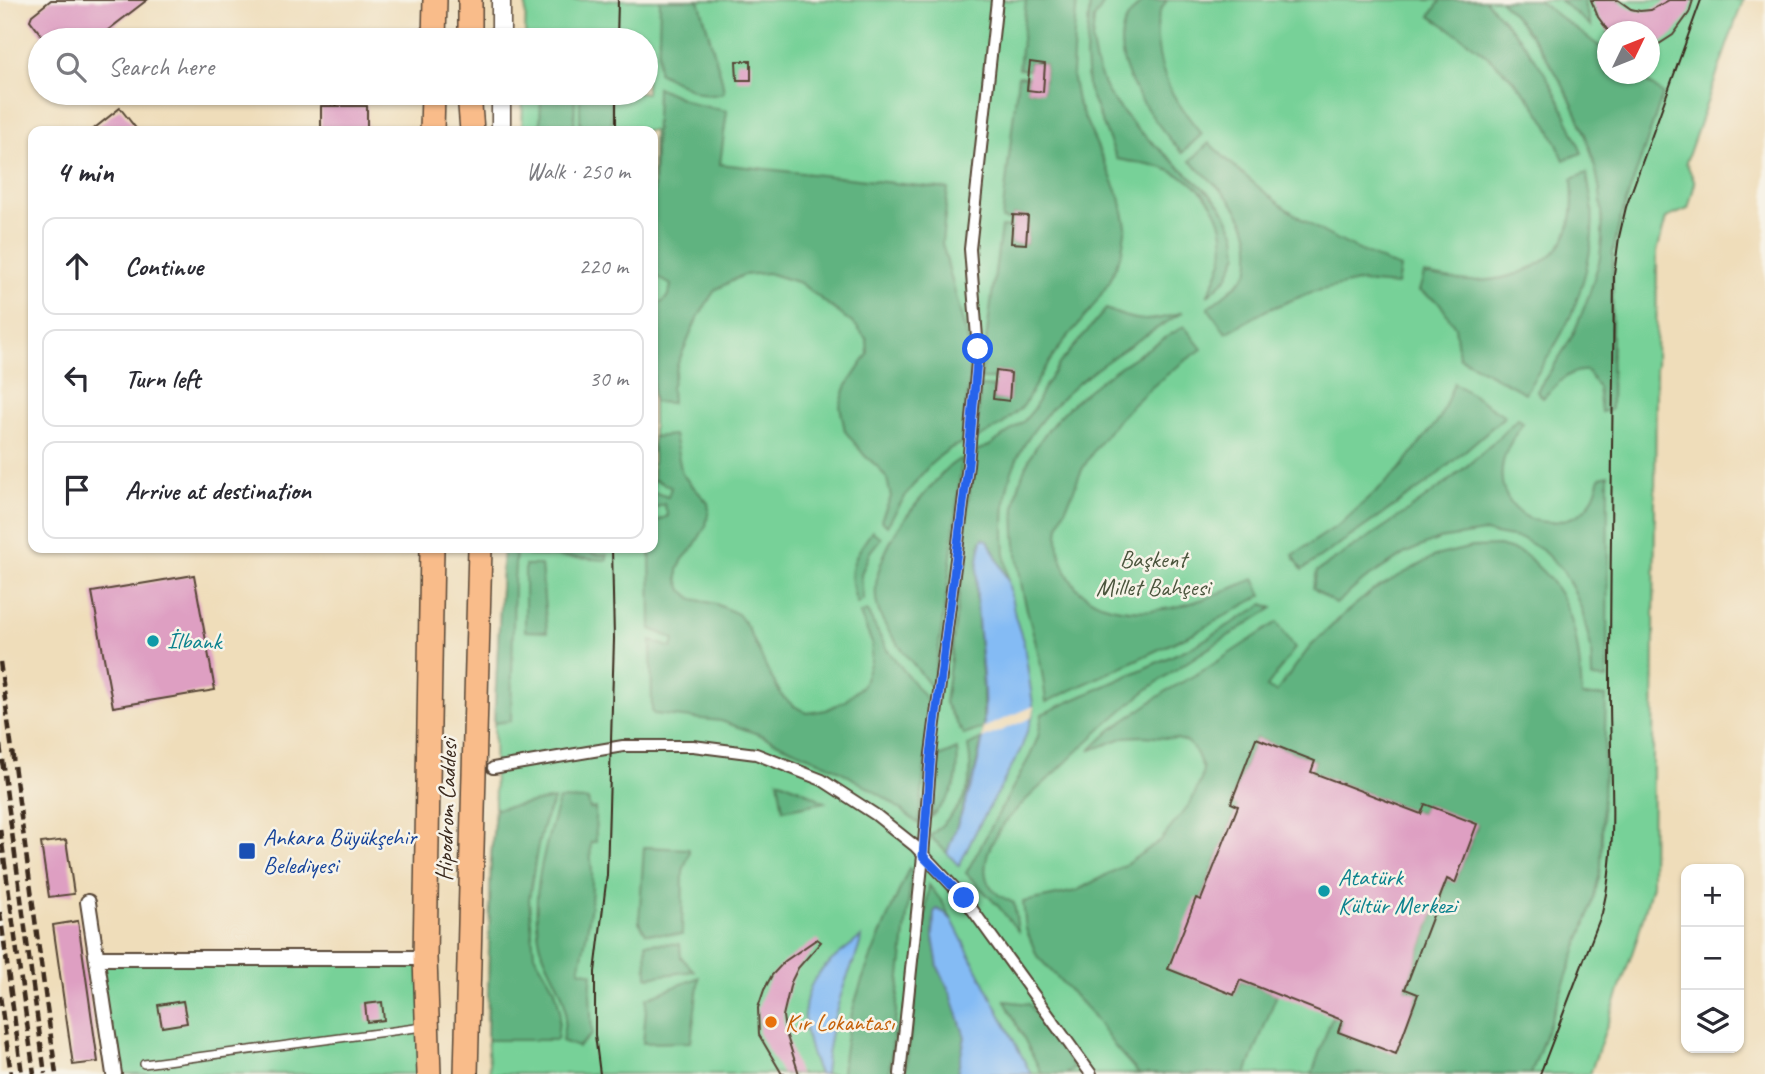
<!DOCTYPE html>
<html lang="en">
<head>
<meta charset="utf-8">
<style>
  body { margin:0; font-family:Caveat,sans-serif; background:#f2f2f3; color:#2b2b33 }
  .controls { position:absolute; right:21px; bottom:21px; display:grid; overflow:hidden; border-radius:14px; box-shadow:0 2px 5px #0004 }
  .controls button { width:63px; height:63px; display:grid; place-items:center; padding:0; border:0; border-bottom:2px solid #e1e1e2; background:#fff; color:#2b2b33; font:35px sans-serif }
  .compass { position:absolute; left:1597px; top:21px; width:63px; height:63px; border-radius:50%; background:#fff; box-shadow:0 2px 5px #0004; rotate:47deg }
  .stop { position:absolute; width:21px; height:21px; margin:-16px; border:5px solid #2563eb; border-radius:50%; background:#fff }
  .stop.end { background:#2563eb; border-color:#fff; box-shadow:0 2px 7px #0008 }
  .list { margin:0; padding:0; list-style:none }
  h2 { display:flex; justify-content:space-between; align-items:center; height:91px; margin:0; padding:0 28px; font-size:30px }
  h2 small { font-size:23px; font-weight:400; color:#7c7c81 }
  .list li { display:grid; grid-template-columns:46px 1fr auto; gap:21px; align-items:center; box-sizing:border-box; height:98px; margin:0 14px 14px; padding:0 14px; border:2px solid #e1e1e2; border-radius:14px }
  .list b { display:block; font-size:26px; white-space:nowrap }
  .list em { font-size:23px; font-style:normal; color:#7c7c81 }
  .icon { flex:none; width:38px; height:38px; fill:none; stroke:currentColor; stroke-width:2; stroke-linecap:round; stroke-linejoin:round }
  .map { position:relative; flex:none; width:1765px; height:1074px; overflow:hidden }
  .search { position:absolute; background:#fff; box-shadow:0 2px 5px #0004; left:28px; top:28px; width:630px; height:77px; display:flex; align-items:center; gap:18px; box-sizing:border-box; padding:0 24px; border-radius:38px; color:#7c7c81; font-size:26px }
  .panel { position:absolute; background:#fff; box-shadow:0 2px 5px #0004; left:28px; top:126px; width:630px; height:427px; border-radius:14px }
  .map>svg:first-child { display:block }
  .green { fill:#77d198; stroke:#597e5b; stroke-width:2; fill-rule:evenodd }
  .forest { fill:#61b380; stroke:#4e6e4f; stroke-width:2 }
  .water { fill:#84bbf4; stroke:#607289; stroke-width:2 }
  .pier { fill:#efddba }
  .building { fill:#de9fc2 }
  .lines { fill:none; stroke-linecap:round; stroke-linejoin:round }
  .service-casing { stroke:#564535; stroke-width:10 }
  .pedestrian-casing { stroke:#564535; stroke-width:14 }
  .minor-casing { stroke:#564535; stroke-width:18 }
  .tertiary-casing { stroke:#564535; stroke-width:21 }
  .primary-casing { stroke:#564535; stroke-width:26 }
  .service { stroke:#fff; stroke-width:7 }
  .pedestrian { stroke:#fff; stroke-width:10 }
  .minor { stroke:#fff; stroke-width:14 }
  .tertiary { stroke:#fff; stroke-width:18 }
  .primary { stroke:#f9bc8a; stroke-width:23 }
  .tram { stroke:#3b2a1e; stroke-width:2 }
  .rail { stroke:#3b2a1e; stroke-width:4.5; stroke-dasharray:10 5; stroke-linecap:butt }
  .route { stroke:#2563eb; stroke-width:9 }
  .culture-dot { fill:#0f9aa8; stroke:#f7f3e8; stroke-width:2.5 }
  .transit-dot { fill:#1a4fb4; stroke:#f7f3e8; stroke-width:2.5 }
  .food-dot { fill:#e8710a; stroke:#f7f3e8; stroke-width:2.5 }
  .labels { text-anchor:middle; stroke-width:5; stroke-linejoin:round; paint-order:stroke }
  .park-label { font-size:24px; fill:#4a543c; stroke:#f7f3e8 }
  .culture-label { font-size:24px; fill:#0d838f; stroke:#f7f3e8; text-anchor:start }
  .street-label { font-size:24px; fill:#3b2a1e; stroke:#f7f3e8 }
  .transit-label { font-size:24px; fill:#164399; stroke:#f7f3e8; text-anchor:start }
  .food-label { font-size:24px; fill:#c56008; stroke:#f7f3e8; text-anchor:start }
</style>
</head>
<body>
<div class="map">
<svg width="1765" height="1074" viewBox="0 0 1765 1074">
  <rect width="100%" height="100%" fill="#f7f3e8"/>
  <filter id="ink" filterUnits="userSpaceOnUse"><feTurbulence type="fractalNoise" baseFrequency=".0143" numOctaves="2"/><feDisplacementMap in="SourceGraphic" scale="14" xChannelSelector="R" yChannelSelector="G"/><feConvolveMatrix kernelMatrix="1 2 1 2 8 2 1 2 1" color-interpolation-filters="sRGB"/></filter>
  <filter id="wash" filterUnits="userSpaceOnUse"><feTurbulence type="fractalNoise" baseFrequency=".00686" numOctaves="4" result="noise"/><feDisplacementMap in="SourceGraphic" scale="28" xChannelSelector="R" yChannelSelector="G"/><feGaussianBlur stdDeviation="1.57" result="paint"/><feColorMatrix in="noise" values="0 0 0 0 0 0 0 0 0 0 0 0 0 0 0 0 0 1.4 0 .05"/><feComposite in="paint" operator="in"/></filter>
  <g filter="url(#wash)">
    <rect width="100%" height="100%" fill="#efddba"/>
    <path class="green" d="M526,0h1217l-57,162 9,21 -7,26 -22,9 -9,34 -5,633 -15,54 -47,135h-1100l-3,-34 4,-182 4,-49 -1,-80 9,-181h150v-417h-131l1,-38h123v-53h-121zM1608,32h42v42h-42z
      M97,958h328l4,116h-315z"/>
    <path class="forest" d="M660,0h39l23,80 2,12c-17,11 -50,-12 -66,-20z
      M1026,0h51l-3,34 -2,40 5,27 43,96 6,29 -4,25 -12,30 -20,30 -26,30 -21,30 -19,34 -21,19 -26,15 3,-53 14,1 -1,12 16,1 2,-27 -15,-2 -1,8h-14l20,-152 11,1 -1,15 15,1 2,-28 -15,-1 -1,6 -10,-2 16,-143 10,1v13l15,1 2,-27 -15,-2 -1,8 -10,-1z
      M1090,0h16l-12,19 -2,23 4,22 11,28 29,36 74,66 12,13 14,27 2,20 -11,24 -20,18c6,-13 14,-26 16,-41 5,-44 -23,-75 -63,-88 -14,-4 -29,-5 -43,-8l-29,-71 -2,-33z
      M1144,0h23c-10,12 -11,27 -10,41 4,41 20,63 45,93l-20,19c-26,-29 -77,-90 -56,-132 4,-8 11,-14 18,-21z
      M1441,0h44c17,18 36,38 50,59 21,28 33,62 47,94l-18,7c-5,-11 -10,-23 -16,-34 -27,-48 -72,-81 -118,-110z
      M1500,0h37l70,52 1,22h28l27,20 -43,126 -7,32 -2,158 -10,2 -3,-25 -11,-16c-18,-2 -32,15 -44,27l-6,-7c12,-19 27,-38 37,-59 7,-16 14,-33 19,-50 2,-9 6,-17 7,-26 14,-90 -38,-193 -100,-256z
      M1559,0h24l8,26z
      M657,87l37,17 33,7 -7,53 228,25 -6,54 30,114 -10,86c-32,11 -58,54 -75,83l-6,-6 10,-23 -4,-18 -10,-13 -12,-10 -20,-25 -5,-25 6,-19 22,-33 -1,-14 -11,-14 -56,-43 -32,-10 -25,2 -28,15 -18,29 -19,44 -7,25 1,15 -19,-1v-97c12,-1 16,-9 18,-20l-12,-7 -6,-1v-63z
      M541,93h34l-1,38 -34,-1z
      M580,93h31l1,38h-32z
      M1209,143c33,31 68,62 107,85 27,16 56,28 84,40l-3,17 -39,-3 -46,10 -45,18 -41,23 -18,-25c12,-10 33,-24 40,-37 2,-4 2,-12 2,-17 3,-39 -33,-69 -60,-93z
      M1587,173c1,11 4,22 5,32 3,34 -6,72 -18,103 -12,30 -32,58 -49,85l-66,-36 -4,-30 -16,-25 -20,-11 5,-17c15,2 32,7 48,7 36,0 85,-14 97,-54 5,-16 4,-31 3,-48z
      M1106,309c31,14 45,14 77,3 -68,43 -164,96 -177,184 -4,28 -2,56 2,85l-20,-41 -7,1 -3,20 -2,35 7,91v41l-19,7 -19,-32 16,-123 2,-46 13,-83 13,-5 35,-25 10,-12 8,-18 17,-27z
      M1184,326l18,23c-46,31 -91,70 -119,119 -5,9 -8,20 -12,29 -4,9 -11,20 -12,30 -3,16 1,31 8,46 7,15 19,25 34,31 52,18 105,-4 153,-25l8,16 -66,37 -150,70c-2,-19 -5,-39 -10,-58 -5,-21 -12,-41 -15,-62 -4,-24 -8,-51 -6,-75 9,-90 102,-138 169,-181z
      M1454,383l51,33 -76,66 -127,88 -9,-15 50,-33 55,-51 42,-53z
      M1518,418l5,5c-8,12 -17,25 -20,39 -7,33 15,62 50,60 9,-1 24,-5 30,-11 10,-9 14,-22 17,-34l8,-2 -1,204 -15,-1 -1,-30 -9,-37 -8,-20 -11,-20 -21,-21 -19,-11 -39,-7 -45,7 -33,14 -42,27 -28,24 -23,-16 4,-17c71,-46 143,-91 201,-153z
      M674,435l8,39 26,29 1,7 -3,16 -13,22 -10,11 -5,11v9l4,11 11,9 23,5 22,10 9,12 21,45 14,25 12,10 13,7 19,-3 19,-9 18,-16 8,-24 1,-18 -12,-29 7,-3 19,37 45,57 -12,119 -32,-25 -52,-31 -77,-34 -37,-13 -67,-7 -2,-2 -1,-71 21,7 2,-9 -23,-10 -1,-81h3v-25l15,-7 -4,-12 -11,5v-17l15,5 3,-10 -18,-8v-42z
      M962,459l-13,116 -16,114c-17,-22 -36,-43 -49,-66 -25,-42 12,-96 39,-127 9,-10 27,-35 39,-37z
      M872,531l9,7 -11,14 -9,22 2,25 -6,4c-12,-34 -4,-44 15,-72z
      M1499,546c8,3 19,4 26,9 4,2 8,7 12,11 39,35 42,81 45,130h24l-5,173 -11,43 -59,162h-219l20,-58 10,3 -4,13 58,21 22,-59 -13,-5 42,-110 8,3 22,-57 -52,-21 -4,10 -110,-42 4,-11 -59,-23 -25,64 7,4 -37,94 33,94 6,-14 37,14 -31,80h-107l-23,-26 -26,-36 -53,-56 -11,-27 -3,-27 53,-11 49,-26 36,-25 30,-38 10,-22 2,-11 -6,-15 -9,-12 -11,-3 -33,-3 -19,1 -36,14 22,-21 57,-40 38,-21 71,-47 18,26 -28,39 9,5 34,-45 34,-33 28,-23 63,-35 37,-9z
      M503,548h13l-2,33 -3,140 -17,2z
      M527,548h60l6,6 14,1v5l-80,-5z
      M525,565h16l6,67 -22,-1z
      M1264,604l9,4c-35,22 -70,43 -104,66 -41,28 -77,63 -113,98 -23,22 -58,49 -68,81 -8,27 2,40 26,50l4,28 -20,-25 -32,-33 64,-117 8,-19 4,-23 152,-68z
      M982,739l-9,41 -26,73 -17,-17c31,-27 47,-47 38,-90z
      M957,749c3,33 -3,45 -26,68l8,-60z
      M778,780l24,10 23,12 -42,8z
      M554,799l-11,26 -6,25 -8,49 5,55 21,36 5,20 -3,30h-70l4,-182 4,-49z
      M559,799l29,1 2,9 5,-1 1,34h-5c-2,14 2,25 1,39 0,30 -6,60 -13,89l13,3 -2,19 2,42 -14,13 -16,-6c2,-15 6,-29 1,-43 -6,-20 -19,-35 -23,-55 -11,-49 6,-98 19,-144z
      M644,847l45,2v5l-6,17 -1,64 -36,-2 -7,-11z
      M909,868l3,3 -23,203h-47c4,-74 39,-139 67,-206z
      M929,885l14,18 9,17 -12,-10h-3l-3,2 -1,25 5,30 13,27 14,43 -8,37h-52z
      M646,943l34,1 1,13 13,14 -47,6z
      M699,977l-8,65 -48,1 4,-45z
      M1005,1001l24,3 45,63 -8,7h-24z"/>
    <path class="water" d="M983,538l5,2 20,41 7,35 9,28 10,67 -13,38 -23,43 -21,37 -18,37 -12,-13c13,-38 31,-77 36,-118 6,-53 -9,-107 -6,-160 1,-13 1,-26 6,-37z
      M937,909l8,4 7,7 79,154h-74l8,-37 -14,-43 -13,-27 -5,-30 1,-25z
      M861,937c-1,15 -11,31 -16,46 -10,29 -18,60 -20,91h-6c-14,-32 -24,-71 0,-101 12,-14 28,-25 42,-36z"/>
    <path class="pier" d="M1034,706v5l-3,7 -49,21 1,-11z"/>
    <g id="blocks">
      <path class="building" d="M51,0h96l-52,40h-50l-15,-20 2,-5z
        M1591,0h27l13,9 9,2 11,-1 18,-10h24l-4,13 -16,22 -14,9 -10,2v-14h-40l-11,-15z
        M736,61h15v19h-14z
        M1030,62l15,2 -2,28 -16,-2z
        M321,106h46v25h-46z
        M120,108l18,23h-47z
        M1013,215l15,1 -2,28 -15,-1z
        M996,371l15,2 -2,28 -16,-2z
        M194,575l21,115 -102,17 -21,-115z
        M1256,738l59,23 -4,11 110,42 4,-10 52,20 -22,59 -8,-4 -42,110 13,5 -22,60 -58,-22 4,-12 -102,-40 -6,15 -66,-26 28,-71 5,2 37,-94 -7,-3z
        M66,840l8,54 -25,3 -8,-54z
        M78,921l20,141 -25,3 -20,-140z
        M817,939l4,3 -23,26 -7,14 -8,34 2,14 14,44h-17l-23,-39 -1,-27 6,-18 8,-15 13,-14z
        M183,1001l4,22 -25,4 -4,-22z
        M382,1002l2,18 -17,2 -2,-18z"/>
    </g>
  </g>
  <g filter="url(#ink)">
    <use href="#blocks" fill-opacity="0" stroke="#564535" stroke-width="2"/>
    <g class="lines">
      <defs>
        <path id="service" d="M144,1064l279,-37"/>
        <path id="pedestrian" d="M493,768l130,-22h70l63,8 66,26 54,35 39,31 49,52 127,176
          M900,1074l23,-218 8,-102 37,-289 10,-115 -8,-101 27,-249"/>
        <path id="minor" d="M88,902l26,172
          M97,958h328"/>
        <path id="tertiary" d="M501,40v-40
          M501,131v-38"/>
        <path id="primary" d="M434,40l1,-40
          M470,40v-40
          M469,93l3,38
          M432,131l1,-38
          M429,1074l-4,-116 7,-410
          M466,1074l14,-526"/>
      </defs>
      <use href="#service" class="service-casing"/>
      <use href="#pedestrian" class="pedestrian-casing"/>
      <use href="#minor" class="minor-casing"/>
      <use href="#tertiary" class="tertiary-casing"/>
      <use href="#primary" class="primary-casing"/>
      <use href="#service" class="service"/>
      <use href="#pedestrian" class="pedestrian"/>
      <use href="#minor" class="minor"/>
      <use href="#tertiary" class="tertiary"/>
      <use href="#primary" class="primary"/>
      <path class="tram" d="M617,40l1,-40
        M616,131v-38
        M600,1074l-5,-39v-63l12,-97 7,-236 -2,-91
        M1540,1074l62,-161c18,-73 7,-152 8,-226 0,-138 3,-276 4,-413l5,-37 7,-30 75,-207"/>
      <path class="rail" d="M0,662l56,412
        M0,745l45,329
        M0,829l34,245
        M0,912l22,162
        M0,996l11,78"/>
    </g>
  </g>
  <g class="lines" filter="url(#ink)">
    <path class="route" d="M964,898l-41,-42 8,-102 37,-289 10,-116"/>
  </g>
  <g class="culture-dot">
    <circle cx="153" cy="641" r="7"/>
    <circle cx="1324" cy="891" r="7"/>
  </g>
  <rect class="transit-dot" x="238" y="842" width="18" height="18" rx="3.5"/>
  <circle class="food-dot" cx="771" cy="1022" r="7"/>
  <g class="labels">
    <g class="park-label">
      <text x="1153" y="567">Başkent<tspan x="1153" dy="28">Millet Bahçesi</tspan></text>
    </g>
    <g class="culture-label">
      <text x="167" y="649">İlbank</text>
      <text x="1338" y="885">Atatürk<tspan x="1338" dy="28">Kültür Merkezi</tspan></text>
    </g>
    <g class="street-label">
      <text transform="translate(446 810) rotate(-88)" y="8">Hipodrom Caddesi</text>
    </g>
    <g class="transit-label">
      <text x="263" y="845">Ankara Büyükşehir<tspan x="263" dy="28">Belediyesi</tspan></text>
    </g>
    <g class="food-label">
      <text x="785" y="1030">Kır Lokantası</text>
    </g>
  </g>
</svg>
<div class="controls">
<button>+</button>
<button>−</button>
<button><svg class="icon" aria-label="layers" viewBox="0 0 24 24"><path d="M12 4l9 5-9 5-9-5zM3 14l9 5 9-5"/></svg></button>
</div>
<svg class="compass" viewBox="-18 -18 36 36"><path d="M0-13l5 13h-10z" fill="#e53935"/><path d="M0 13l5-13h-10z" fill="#7c7c81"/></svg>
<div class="stop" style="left:978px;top:349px"></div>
<div class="stop end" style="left:964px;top:898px"></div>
<div class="search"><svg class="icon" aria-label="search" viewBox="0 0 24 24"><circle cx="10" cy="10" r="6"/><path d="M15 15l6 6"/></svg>Search here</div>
<section class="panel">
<h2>4 min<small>Walk · 250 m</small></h2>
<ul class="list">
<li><svg class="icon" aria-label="ahead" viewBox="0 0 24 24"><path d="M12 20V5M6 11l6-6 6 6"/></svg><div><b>Continue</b></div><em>220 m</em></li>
<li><svg class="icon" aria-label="left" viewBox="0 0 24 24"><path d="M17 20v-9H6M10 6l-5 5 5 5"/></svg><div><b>Turn left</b></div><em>30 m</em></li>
<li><svg class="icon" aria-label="arrive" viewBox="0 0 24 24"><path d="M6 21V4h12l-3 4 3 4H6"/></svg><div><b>Arrive at destination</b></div></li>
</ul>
</section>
</div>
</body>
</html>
